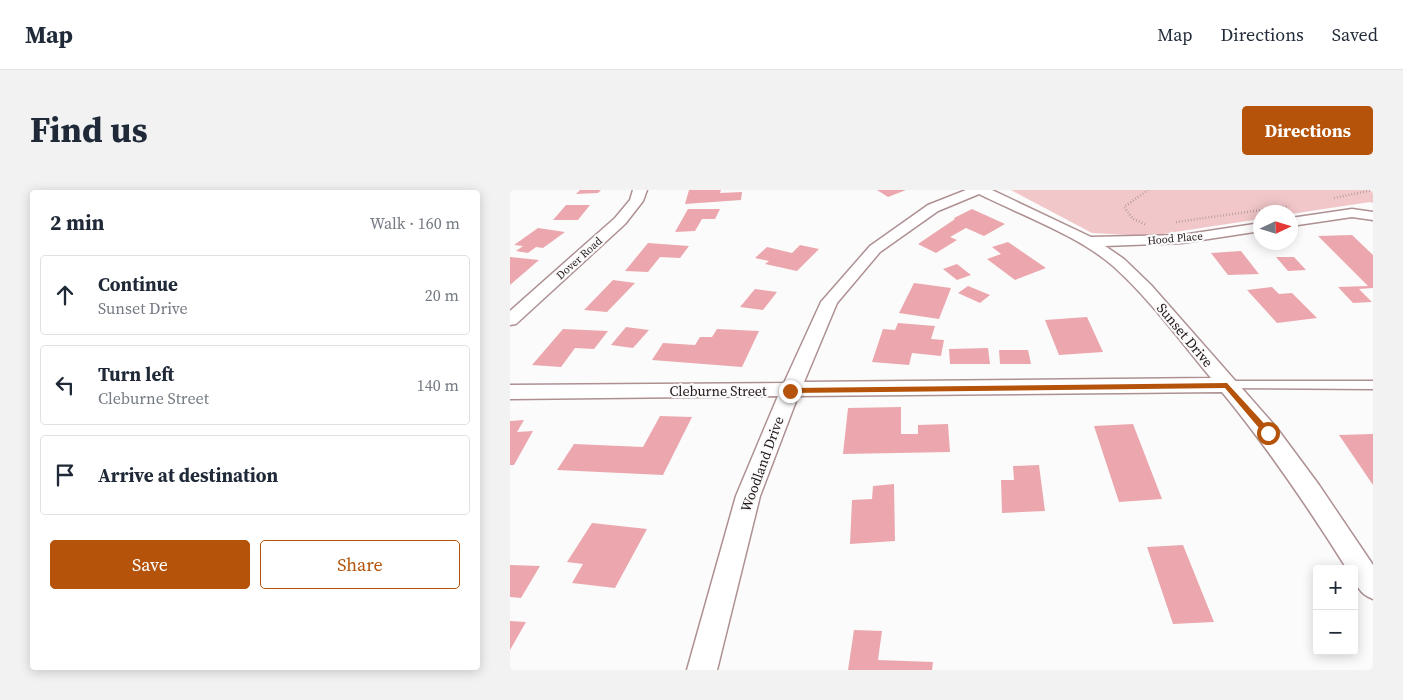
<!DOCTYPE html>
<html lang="en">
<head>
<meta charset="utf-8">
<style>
  body { margin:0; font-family:"Source Serif 4",serif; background:#f2f2f3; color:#1f2937 }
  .controls { position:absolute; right:15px; bottom:15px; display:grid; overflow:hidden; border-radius:5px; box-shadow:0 2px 12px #0003 }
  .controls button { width:45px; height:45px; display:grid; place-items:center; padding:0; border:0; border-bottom:1px solid #e0e1e3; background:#fff; color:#1f2937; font:25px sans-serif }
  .compass { position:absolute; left:743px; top:15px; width:45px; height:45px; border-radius:50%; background:#fff; box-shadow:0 2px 12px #0003; rotate:86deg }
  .stop { position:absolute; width:15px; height:15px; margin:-11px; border:4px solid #b45309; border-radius:50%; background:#fff }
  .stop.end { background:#b45309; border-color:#fff; box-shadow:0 1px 5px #0008 }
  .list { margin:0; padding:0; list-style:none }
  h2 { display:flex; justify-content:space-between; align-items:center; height:65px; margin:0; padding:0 20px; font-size:21px }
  h2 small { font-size:16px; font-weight:400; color:#747a83 }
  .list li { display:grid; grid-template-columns:32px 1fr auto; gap:15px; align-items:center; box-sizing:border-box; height:80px; margin:0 10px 10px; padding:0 10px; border:1px solid #e0e1e3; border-radius:5px }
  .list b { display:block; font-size:19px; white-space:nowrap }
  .list p { margin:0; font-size:16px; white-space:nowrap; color:#747a83 }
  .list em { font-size:16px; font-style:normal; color:#747a83 }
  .actions { display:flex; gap:10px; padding:15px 20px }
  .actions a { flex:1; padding:11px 0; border:1px solid #b45309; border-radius:5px; text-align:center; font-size:18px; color:#b45309 }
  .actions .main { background:#b45309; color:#fff }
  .icon { flex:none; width:28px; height:28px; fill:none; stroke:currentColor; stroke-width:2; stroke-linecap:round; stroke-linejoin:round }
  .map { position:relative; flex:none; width:863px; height:480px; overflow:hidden; border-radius:5px }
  header { display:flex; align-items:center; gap:30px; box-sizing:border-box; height:70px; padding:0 25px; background:#fff; border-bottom:1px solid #e0e1e3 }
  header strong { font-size:24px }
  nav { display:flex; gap:28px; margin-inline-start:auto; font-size:18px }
  .intro { display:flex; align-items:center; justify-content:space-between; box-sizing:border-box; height:120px; padding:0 30px }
  h1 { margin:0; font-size:35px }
  .button { padding:12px 22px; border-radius:5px; background:#b45309; color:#fff; font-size:18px; font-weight:700 }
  main { display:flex; gap:30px; padding:0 30px }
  aside { flex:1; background:#fff; border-radius:5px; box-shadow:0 2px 12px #0003 }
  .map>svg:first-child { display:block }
  .green { fill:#f2c7ca }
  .building { fill:#eba7ad }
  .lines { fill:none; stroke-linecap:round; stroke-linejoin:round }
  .service-casing { stroke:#ae9092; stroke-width:3 }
  .minor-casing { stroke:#ae9092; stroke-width:3 }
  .path { stroke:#857e7f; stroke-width:2.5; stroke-dasharray:0.5 2.5; stroke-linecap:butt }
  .service { fill:#fff; fill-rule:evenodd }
  .minor { fill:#fff; fill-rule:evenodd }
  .route { fill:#b45309 }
  .labels { text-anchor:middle; stroke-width:4.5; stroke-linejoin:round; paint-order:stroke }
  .far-street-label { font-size:11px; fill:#221617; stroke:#fbfbfb }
  .street-label { font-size:14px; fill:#221617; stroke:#fbfbfb }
</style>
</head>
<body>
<header>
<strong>Map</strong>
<nav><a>Map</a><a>Directions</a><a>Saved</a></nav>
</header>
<div class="intro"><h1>Find us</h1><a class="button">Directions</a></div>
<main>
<aside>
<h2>2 min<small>Walk · 160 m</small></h2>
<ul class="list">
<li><svg class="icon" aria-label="ahead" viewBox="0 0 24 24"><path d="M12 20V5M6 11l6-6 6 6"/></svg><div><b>Continue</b><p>Sunset Drive</p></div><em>20 m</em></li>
<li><svg class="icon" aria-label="left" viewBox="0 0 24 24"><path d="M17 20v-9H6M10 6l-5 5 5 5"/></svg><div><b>Turn left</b><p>Cleburne Street</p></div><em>140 m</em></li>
<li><svg class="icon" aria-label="arrive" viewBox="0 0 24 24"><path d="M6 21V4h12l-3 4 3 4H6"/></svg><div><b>Arrive at destination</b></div></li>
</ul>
<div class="actions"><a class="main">Save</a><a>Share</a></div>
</aside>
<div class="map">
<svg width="863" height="480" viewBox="0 0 863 480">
  <rect width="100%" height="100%" fill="#fbfbfb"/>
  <path class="green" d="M501,0h362v13l-3,-1 -79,12 -30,-2 -1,7 -111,17 -57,-3z"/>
  <path class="building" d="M70,0h21l-3,3 -22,1z
    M179,0h32l-1,3 22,-1 -1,8 -56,4z
    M367,0h29l-18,7z
    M56,15h24l-12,15h-25z
    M178,19h32l-5,10h-13l-7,12 -20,1z
    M462,19l33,15 -21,12 -18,-8 -16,9 7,3 -21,13 -18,-9 37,-25 -1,-1z
    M28,38l27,4 -22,16 -7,-1 -8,6 -12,-2 7,-5 -9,-1z
    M842,45l21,20v33l-14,1 13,13 -19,1 -15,-16 30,-1 -50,-50z
    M498,52l38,26 -31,12 -28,-21 14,-5 -9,-7z
    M138,53l41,3 -9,12 -20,-1 -12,15 -23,-1z
    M290,55l19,4 -22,22 -32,-7 4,-3 -14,-3 12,-11 25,6z
    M731,61l18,23 -31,1 -17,-22z
    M0,67l29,3 -29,25z
    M766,67h18l12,13 -18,1z
    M447,74l14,11 -14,5 -14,-11z
    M103,90l22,3 -28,29 -23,-2z
    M404,93l37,5 -12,31 -40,-6z
    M458,96l22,9 -10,8 -22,-10z
    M762,97l7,7 13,-1 25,25 -40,5 -30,-33z
    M245,99l22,3 -14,18 -23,-3z
    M577,127l16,35 -44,3 -14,-35z
    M388,133l37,3 -4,13 13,1 -3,16 -29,-3 -3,12 -37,-3 11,-33 12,1z
    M116,137l23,3 -16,18 -22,-3z
    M53,139l45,2 -14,18 -19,-1 -14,19 -29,-2z
    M207,139l42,2 -17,36 -90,-7 11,-17 32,2 5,-8h12z
    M478,158l2,16h-40l-1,-15z
    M489,160h29l3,14h-31z
    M391,217v27h17v-9l30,-1 2,28 -107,2 5,-46z
    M150,226l32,1 -29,58 -106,-5 17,-26 69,3z
    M14,230l-7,12 16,-1 -19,34h-4v-44z
    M623,234l29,75 -43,3 -25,-76z
    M863,244v51l-34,-50z
    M529,275l6,46 -43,2 -1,-33h13l-1,-14z
    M384,294l1,57 -45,3 2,-44 20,-1 1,-13z
    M82,333l55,6 -32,59 -43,-5 11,-19 -16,-2z
    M673,355l31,77 -41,2 -26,-77z
    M0,375l30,1 -19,32 -11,-1z
    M0,431l16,1 -16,28z
    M344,440l28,1 -4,29 55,2 -1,8h-84z"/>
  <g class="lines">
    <defs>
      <path id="service" d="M717,191h146v8l-150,-1 -1,-3 1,-3z"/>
      <path id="minor" d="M123,0h14l-4,11 -18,23 -109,100 -6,1v-14l105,-93 15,-18z
        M456,0h26l99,47 91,-2 79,-12v8l-79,12 -77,3 19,13 27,26 125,142 43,58 54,80v34c-14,-5 -19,-16 -19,-30h-7c-39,-62 -79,-121 -125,-177l-424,4 -38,100 -43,174h-30l49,-174 42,-100 -268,3v-14l274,-2 37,-81 49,-56 58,-41zM469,4c42,21 100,42 134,72 37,33 67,75 98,112l-407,4 33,-79 43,-51 58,-41z
        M842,19l21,3v8l-21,-3 -61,9v-8z"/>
    </defs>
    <use href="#service" class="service-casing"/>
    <use href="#minor" class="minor-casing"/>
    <path class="path" d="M824,8l39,-8
      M666,32l113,-16
      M635,34l-12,-5 -9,-12 24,-17"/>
    <use href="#service" class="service"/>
    <use href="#minor" class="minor"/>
  </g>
  <path class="route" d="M717,193l44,48v4h-6l-40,-47 -435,5 -4,-2 4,-3z"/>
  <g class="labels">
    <g class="far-street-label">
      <text transform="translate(665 48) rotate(-5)" y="4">Hood Place</text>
      <text transform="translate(69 68) rotate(-42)" y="4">Dover Road</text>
    </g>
    <g class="street-label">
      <text transform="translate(675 145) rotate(50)" y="5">Sunset Drive</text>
      <text x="208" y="206">Cleburne Street</text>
      <text transform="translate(252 274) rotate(-70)" y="5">Woodland Drive</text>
    </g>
  </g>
</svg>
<div class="controls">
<button>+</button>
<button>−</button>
</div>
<svg class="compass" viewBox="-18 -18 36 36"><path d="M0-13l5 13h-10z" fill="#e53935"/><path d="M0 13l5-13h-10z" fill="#747a83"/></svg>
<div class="stop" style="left:758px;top:243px"></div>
<div class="stop end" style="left:280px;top:201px"></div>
</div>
</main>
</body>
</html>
